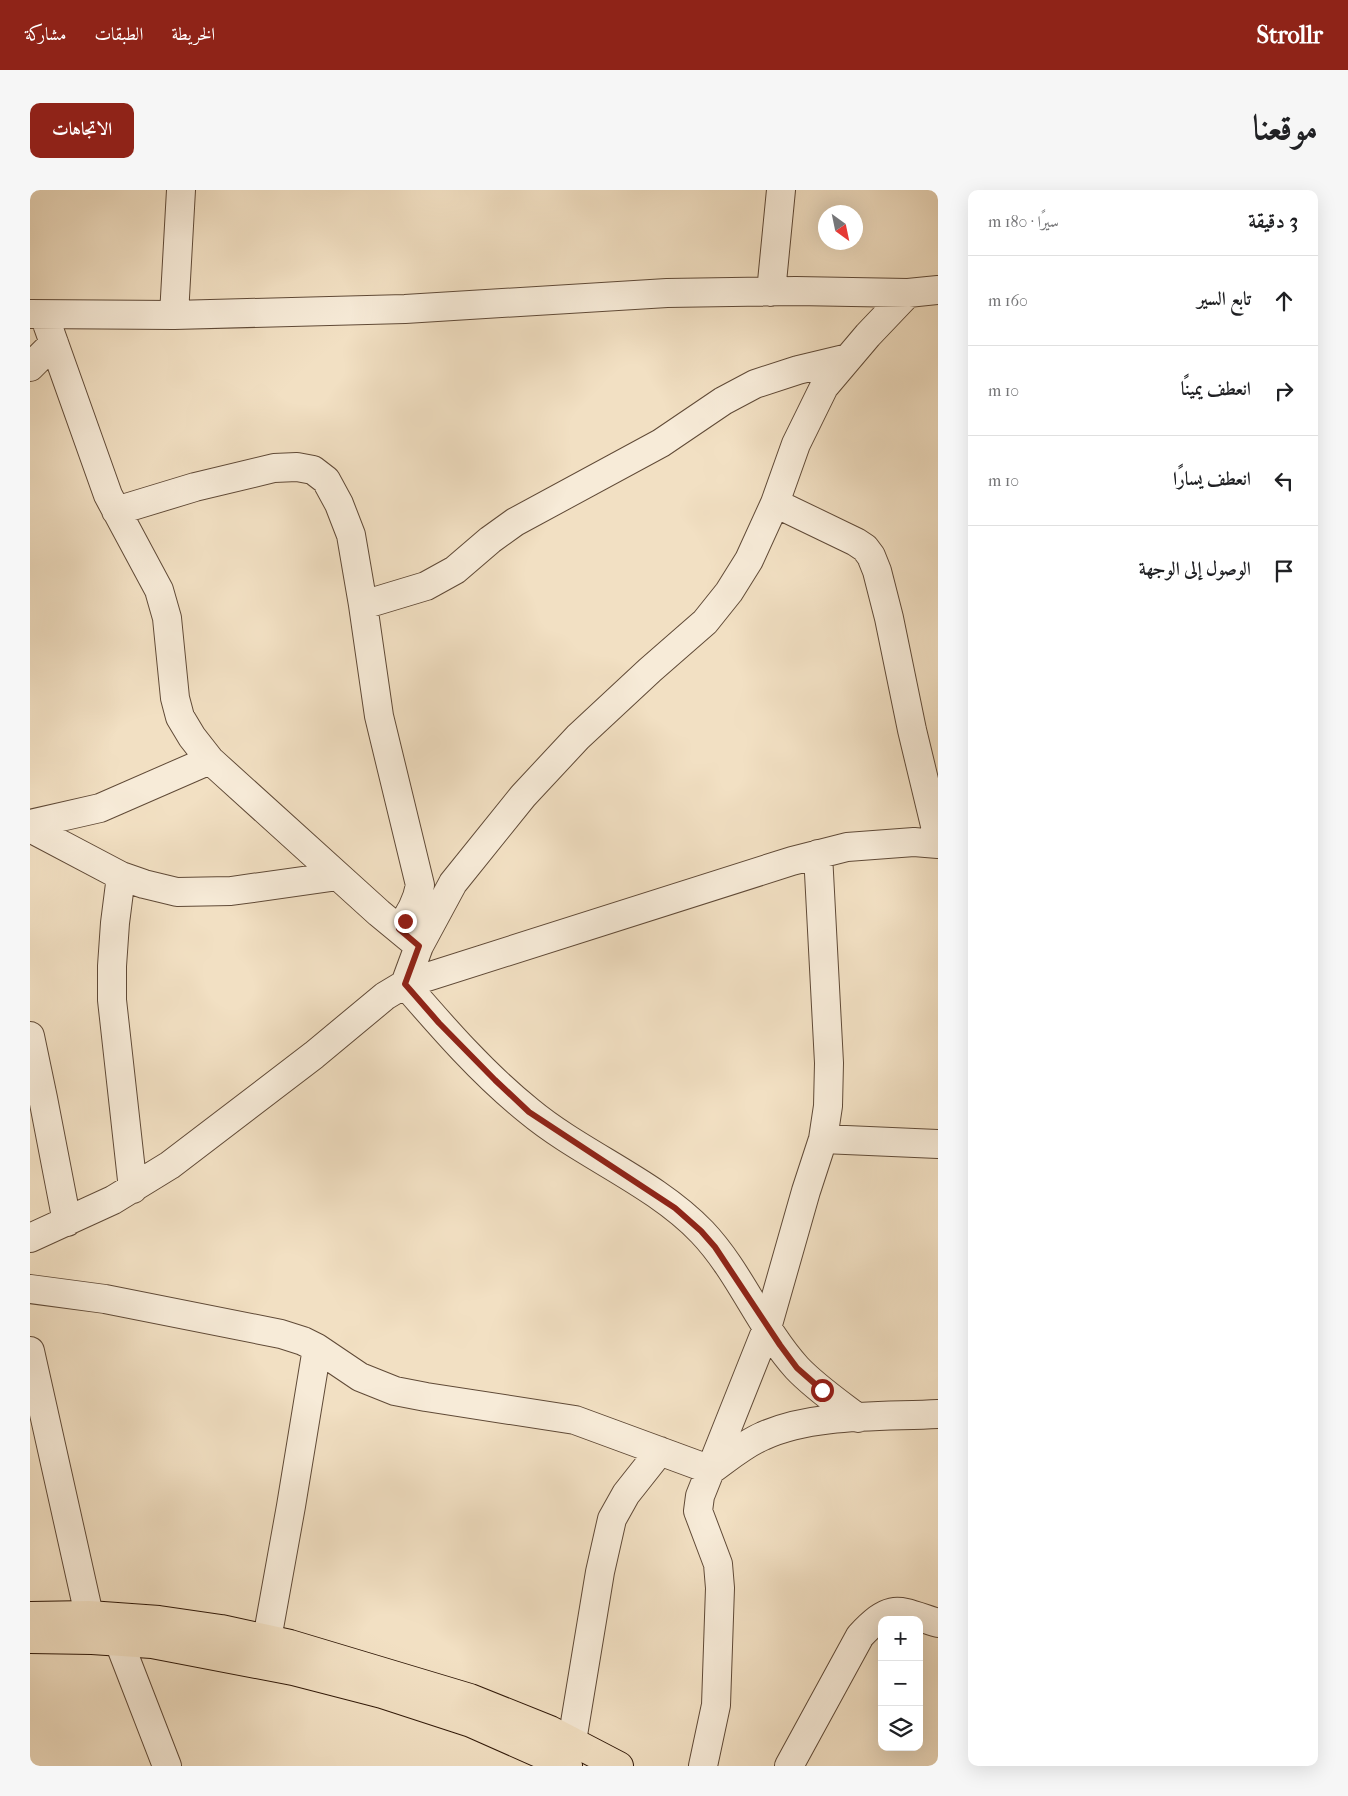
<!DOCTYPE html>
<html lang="ar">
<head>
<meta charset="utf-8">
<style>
  body { margin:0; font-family:"IM FELL French Canon",Amiri,serif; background:#f6f6f6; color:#202124; direction:rtl }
  .controls { position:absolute; right:15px; bottom:15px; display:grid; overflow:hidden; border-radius:10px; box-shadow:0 5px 20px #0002 }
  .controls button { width:45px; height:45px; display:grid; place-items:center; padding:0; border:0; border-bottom:1px solid #e0e0e0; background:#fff; color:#202124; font:25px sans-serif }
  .compass { position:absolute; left:788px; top:15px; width:45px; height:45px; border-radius:50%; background:#fff; box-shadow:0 5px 20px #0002; rotate:147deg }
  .stop { position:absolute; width:15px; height:15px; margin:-11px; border:4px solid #8f2418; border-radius:50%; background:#fff }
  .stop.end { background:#8f2418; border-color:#fff; box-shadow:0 1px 5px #0008 }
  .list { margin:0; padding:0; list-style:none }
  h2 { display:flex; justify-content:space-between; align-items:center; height:65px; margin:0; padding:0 20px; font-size:21px }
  h2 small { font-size:16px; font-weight:400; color:#757577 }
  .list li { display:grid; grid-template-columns:32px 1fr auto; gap:15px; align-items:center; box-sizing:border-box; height:90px; padding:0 20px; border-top:1px solid #e0e0e0 }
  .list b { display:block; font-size:19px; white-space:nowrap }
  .list em { font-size:16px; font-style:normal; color:#757577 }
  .icon { flex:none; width:28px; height:28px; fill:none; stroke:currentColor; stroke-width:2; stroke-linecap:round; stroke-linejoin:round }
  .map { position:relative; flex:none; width:908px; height:1576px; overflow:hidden; direction:ltr; border-radius:10px }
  header { display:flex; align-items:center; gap:30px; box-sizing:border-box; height:70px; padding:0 25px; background:#8f2418; color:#fff }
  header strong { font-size:24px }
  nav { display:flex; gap:28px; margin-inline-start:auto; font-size:18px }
  .intro { display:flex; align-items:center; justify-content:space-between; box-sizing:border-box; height:120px; padding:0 30px }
  h1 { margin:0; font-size:35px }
  .button { padding:12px 22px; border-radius:10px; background:#8f2418; color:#fff; font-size:18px; font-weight:700 }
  main { display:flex; gap:30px; padding:0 30px }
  aside { flex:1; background:#fff; border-radius:10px; box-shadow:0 5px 20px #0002 }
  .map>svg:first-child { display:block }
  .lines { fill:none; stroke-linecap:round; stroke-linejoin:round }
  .minor-casing { stroke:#604a37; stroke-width:30 }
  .major-casing { stroke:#301808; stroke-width:30 }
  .minor { stroke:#f7ebd8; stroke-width:28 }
  .major { stroke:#f2e0c3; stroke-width:28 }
  .route { stroke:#8f2418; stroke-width:6 }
</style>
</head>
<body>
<header>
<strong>Strollr</strong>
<nav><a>الخريطة</a><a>الطبقات</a><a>مشاركة</a></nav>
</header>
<div class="intro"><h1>موقعنا</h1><a class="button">الاتجاهات</a></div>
<main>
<aside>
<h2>3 دقيقة<small>سيرًا · 180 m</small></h2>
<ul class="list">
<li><svg class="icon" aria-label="ahead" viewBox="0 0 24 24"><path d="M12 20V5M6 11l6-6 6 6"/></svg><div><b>تابع السير</b></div><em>160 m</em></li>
<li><svg class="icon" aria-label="right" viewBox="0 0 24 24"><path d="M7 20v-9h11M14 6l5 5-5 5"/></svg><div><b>انعطف يمينًا</b></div><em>10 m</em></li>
<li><svg class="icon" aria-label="left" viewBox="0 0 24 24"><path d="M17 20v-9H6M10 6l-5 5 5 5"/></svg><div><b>انعطف يسارًا</b></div><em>10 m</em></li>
<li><svg class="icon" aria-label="arrive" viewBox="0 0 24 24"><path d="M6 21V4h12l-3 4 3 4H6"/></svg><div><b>الوصول إلى الوجهة</b></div></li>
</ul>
</aside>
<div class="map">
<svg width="908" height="1576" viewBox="0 0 908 1576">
  <rect width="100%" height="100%" fill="#f2e0c3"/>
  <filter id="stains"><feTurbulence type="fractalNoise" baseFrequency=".004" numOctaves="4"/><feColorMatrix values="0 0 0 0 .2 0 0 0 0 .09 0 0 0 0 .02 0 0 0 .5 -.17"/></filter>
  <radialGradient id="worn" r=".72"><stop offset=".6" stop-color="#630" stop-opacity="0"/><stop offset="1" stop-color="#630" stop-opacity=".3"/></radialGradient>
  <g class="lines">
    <defs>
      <path id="minor" d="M741,102l10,-102
        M0,124l144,1 231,-6 262,-16 129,-2 112,2 30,-3
        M14,125l64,180 51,95 8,28 8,80 5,19 12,20 18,23 169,153 40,33
        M144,125l7,-125
        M0,177l24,-24
        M745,313l81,39 9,6 6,8 6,15 12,47 23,112 26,108
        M86,321l79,-24 79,-19 23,-1 16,3 13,10 13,24 12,31 12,70 63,-19 29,-16 35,-30 25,-18 146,-79 62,-42 32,-17 43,-14 50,-12
        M333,415l16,111 41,169c-3,17 -10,30 -21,44
        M0,634l70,-16 110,-48
        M0,638l91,48 23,8 33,8 54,-1 107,-15
        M91,686l-6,47 -3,43v34l21,189
        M0,846l13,62 24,124
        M793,949l115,5
        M0,1048l83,-38 57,-35 144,-110 71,-59 20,-12 387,-123 55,-14 67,-5 24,2
        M0,1099l75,10 176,35 22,7 14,7 43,29 35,14 31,6 149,23 136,50
        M0,1161l59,264 3,23
        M828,1228c-21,-16 -43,-31 -61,-50 -37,-41 -57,-96 -95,-136 -48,-50 -120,-77 -173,-121 -46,-37 -86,-83 -124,-127l14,-38 34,-63 70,-87 55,-59 72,-67 55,-48 24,-30 20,-32 26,-57 21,-59 28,-57 44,-52 40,-42
        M681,1280c17,-12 33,-26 52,-34 50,-23 120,-19 175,-22
        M237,1449l24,-133 26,-158
        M89,1452l48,124
        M542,1551l28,-169 12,-53 14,-25 34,-43
        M673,1576l13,-61 4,-117 -2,-24 -20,-53 2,-15 67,-168 39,-137 17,-52 5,-33 1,-43 -11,-209
        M759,1576l71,-130c32,-34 37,-26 78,-13"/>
      <path id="major" d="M0,1426l59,-1 70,5 62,9 69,15 180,54 80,32 69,36
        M0,1449l62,1 60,4 141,27 89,23 89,29 97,43"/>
    </defs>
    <use href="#minor" class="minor-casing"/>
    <use href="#major" class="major-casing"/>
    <use href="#minor" class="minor"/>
    <use href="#major" class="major"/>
  </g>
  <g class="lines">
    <path class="route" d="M375,731l-6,8 20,17 -14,38 34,39 56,57 34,32 146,96 26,23 14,16 65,98 17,23 25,22"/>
  </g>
  <rect width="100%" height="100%" filter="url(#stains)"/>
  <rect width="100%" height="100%" fill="url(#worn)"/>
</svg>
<div class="controls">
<button>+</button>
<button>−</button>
<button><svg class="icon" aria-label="layers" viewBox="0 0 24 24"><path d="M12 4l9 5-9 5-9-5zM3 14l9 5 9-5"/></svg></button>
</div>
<svg class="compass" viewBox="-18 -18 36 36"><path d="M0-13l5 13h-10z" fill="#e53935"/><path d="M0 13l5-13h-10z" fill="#757577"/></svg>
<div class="stop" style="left:792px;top:1200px"></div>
<div class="stop end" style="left:375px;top:731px"></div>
</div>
</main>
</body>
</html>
